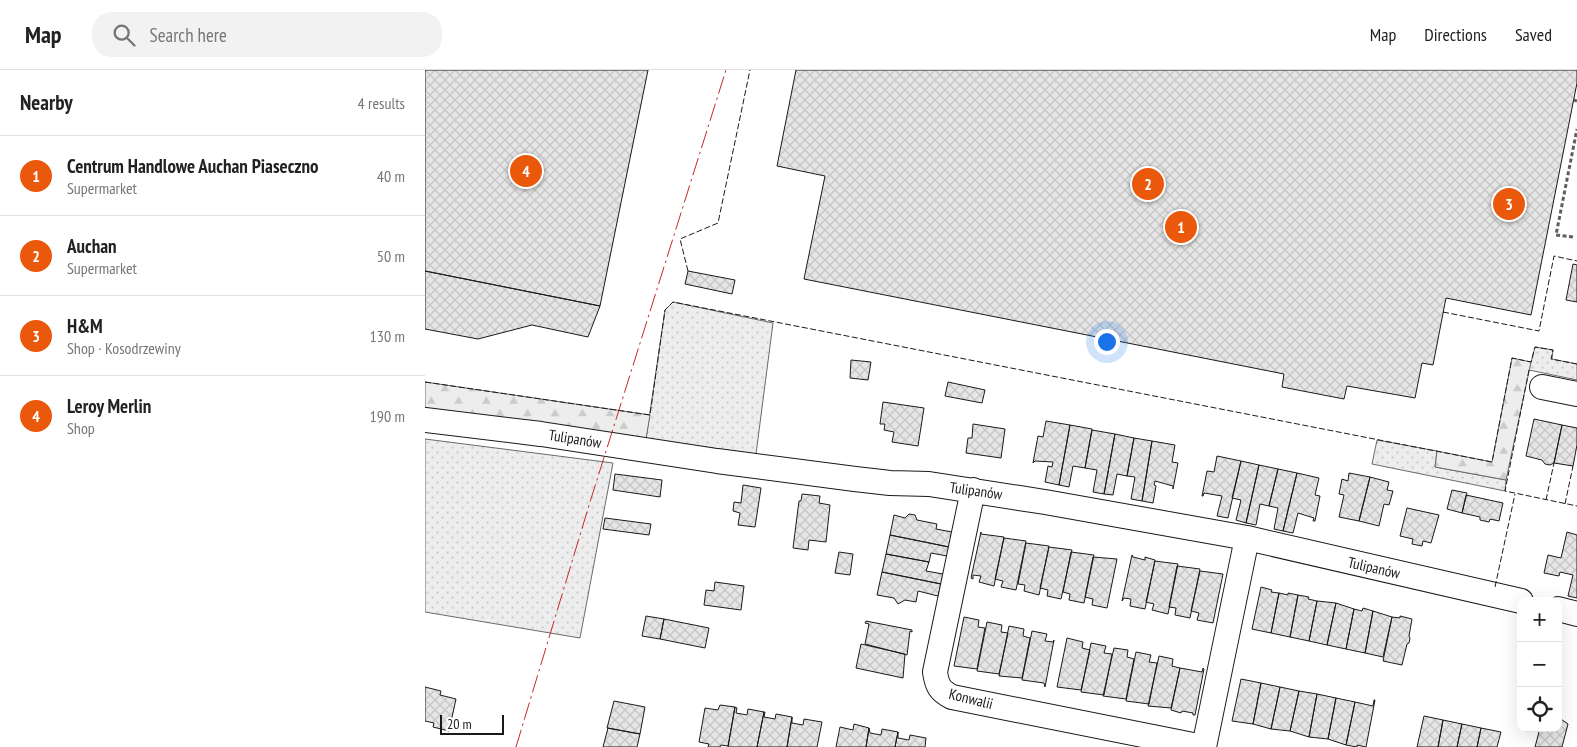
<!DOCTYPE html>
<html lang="en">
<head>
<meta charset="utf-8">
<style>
  body { margin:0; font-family:"PT Sans Narrow",sans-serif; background:#f2f2f2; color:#222 }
  .controls { position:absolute; right:15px; bottom:15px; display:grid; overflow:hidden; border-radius:10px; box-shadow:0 5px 20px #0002 }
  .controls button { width:45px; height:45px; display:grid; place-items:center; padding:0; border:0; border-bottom:1px solid #e0e0e0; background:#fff; color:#222; font:25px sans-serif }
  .scale { position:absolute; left:15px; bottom:12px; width:64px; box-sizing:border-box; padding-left:5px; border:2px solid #1a1a1a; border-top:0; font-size:14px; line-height:18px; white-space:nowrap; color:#1a1a1a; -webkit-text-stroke:4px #fff; paint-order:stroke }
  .you { position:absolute; left:681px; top:271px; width:18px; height:18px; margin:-12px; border:4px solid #fff; border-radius:50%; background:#1a73e8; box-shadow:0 0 0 8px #1a73e833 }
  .badge { display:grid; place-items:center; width:32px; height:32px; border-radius:50%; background:#ea580c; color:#fff; font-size:16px; font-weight:700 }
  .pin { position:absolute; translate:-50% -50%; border:2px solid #fff; box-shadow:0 1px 5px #0006 }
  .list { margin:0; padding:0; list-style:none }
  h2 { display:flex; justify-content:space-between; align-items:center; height:65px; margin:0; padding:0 20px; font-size:21px }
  h2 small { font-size:16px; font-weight:400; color:#767676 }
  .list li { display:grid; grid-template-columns:32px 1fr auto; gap:15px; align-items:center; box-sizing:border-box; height:80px; padding:0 20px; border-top:1px solid #e0e0e0 }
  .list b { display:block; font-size:19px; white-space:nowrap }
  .list p { margin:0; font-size:16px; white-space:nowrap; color:#767676 }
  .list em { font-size:16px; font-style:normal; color:#767676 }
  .icon { flex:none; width:28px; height:28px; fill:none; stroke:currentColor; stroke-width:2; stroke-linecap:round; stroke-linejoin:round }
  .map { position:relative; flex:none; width:1152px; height:677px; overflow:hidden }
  header { display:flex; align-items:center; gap:30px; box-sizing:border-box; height:70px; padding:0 25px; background:#fff; border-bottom:1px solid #e0e0e0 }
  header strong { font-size:24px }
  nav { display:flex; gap:28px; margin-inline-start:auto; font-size:18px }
  .search { width:350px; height:45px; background:#f2f2f2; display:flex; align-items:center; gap:12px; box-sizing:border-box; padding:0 18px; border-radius:20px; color:#767676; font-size:19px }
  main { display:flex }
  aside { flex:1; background:#fff }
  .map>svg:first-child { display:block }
  .grass { fill:url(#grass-dots); stroke:#6a6a6a }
  .forest { fill:url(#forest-firs); stroke:#6a6a6a }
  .building { fill:url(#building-cross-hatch); stroke:#1a1a1a }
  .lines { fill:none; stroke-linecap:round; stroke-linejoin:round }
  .minor-casing { stroke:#1a1a1a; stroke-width:26 }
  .path { stroke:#5f5f5f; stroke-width:3; stroke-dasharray:4 2.5; stroke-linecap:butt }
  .minor { stroke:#fff; stroke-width:24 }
  .fence { stroke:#1a1a1a; stroke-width:1; stroke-dasharray:6 2.5; stroke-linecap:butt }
  .power { stroke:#c62828; stroke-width:1; stroke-dasharray:18 4 2.5 4; stroke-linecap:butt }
  .labels { text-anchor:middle; stroke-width:4; stroke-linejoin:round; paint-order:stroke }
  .street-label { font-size:15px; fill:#1a1a1a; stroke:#fff }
</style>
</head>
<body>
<header>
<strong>Map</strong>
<div class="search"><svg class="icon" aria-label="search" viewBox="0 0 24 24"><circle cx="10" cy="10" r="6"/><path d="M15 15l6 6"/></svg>Search here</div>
<nav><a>Map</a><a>Directions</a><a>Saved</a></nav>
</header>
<main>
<aside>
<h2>Nearby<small>4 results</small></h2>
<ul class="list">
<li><span class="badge">1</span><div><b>Centrum Handlowe Auchan Piaseczno</b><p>Supermarket</p></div><em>40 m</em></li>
<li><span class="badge">2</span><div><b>Auchan</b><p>Supermarket</p></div><em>50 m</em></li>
<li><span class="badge">3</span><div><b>H&amp;M</b><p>Shop · Kosodrzewiny</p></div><em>130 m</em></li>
<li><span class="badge">4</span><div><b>Leroy Merlin</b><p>Shop</p></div><em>190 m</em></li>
</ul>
</aside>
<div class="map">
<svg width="1152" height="677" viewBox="0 0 1152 677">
  <defs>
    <pattern id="grass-dots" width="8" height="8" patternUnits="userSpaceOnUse" patternTransform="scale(1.25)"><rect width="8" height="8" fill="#ededed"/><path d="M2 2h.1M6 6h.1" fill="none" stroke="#cbcbcb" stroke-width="1.8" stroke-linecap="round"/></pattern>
    <pattern id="forest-firs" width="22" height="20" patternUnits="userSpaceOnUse" patternTransform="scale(1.25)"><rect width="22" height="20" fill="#ededed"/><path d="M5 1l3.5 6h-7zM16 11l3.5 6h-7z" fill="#cbcbcb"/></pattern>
    <pattern id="building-cross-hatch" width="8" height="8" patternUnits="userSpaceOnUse" patternTransform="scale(1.25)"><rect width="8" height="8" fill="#e6e6e6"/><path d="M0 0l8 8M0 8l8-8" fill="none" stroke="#c5c5c5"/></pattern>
  </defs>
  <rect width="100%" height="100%" fill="#fff"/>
  <path class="grass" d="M248,232l100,21 -17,131 -110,-15 19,-129z
    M1110,277l18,3 -1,9 25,5v16l-48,-10z
    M0,369l188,24 -33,175 -155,-26z
    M952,370l60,11 -2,16 71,13 -1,11 -133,-27z"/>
  <path class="forest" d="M1087,288l19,4 -25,118 -71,-13 2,-16 55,11z
    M0,312l225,33 -4,24 -221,-29z"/>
  <path class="building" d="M0,0h223l-48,236 -175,-35z
    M371,0h781v13l-46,232 -85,-17 -13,67 -11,-2 -7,35 -68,-12 -3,13 -62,-12 2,-13 -480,-95 21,-103 -48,-10z
    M1148,194l4,1v37l-11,-2z
    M0,201l175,35 -12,31 -56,-12 -54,14 -53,-10z
    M263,201l47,9 -3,14 -47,-10z
    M426,290l20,2 -3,18 -18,-2z
    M523,312l37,8 -3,13 -37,-7z
    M458,332l41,6 -6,38 -26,-4 2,-10 -10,-2 1,-6h-5z
    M1109,349l28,6 -8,38 -4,2 -5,-1 -3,-4 -16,-4z
    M621,351l24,4 -11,60 -14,-3 3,-16 4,1 1,-5 -18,-1 -2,2 5,-27 5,1z
    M548,354l32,5 -4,29 -35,-5 2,-15h4z
    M645,355l22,4 -7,39 -12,-2 -4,21 -10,-2z
    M1137,355l15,3v17l-4,21 -19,-3z
    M667,360l23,4 -11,60 -11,-2 4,-22 -12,-2z
    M690,364l19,4 -7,38 -10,-2 -4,21 -9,-1z
    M709,368l18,3 -10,60 -11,-2 4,-22 -8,-1z
    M727,371l23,4 -3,17 6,1 -5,26v-3l-18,-5 -1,4 2,1 -3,17 -11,-2z
    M792,386l24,5 -13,57 -11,-2 5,-20 -18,-3 -1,3h-1l5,-25 7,1z
    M816,391l18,4 -13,58 -10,-3 5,-20 -9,-2z
    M834,395l19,4 -9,37 -9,-2 -4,21 -10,-2z
    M853,399l19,4 -14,58 -9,-2 4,-21 -9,-2z
    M872,403l22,5 -4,17 5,1 -5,25h-2l1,-3 -16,-5 -5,20 -10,-2z
    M924,403l21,4 -11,44 -20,-4 5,-22 -5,-1 3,-15 6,2z
    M190,404l47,6 -2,17 -47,-7z
    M945,407l19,5 -2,8 6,1 -4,14 -5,-1 -5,22 -20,-5z
    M318,415l18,3 -6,39 -17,-2 2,-12 -7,-2 1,-9 7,1z
    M1027,420l15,3 -5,20 -15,-4z
    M377,424l18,2 -1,7 11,2 -4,37 -17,-2 -1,10 -15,-2 6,-47h2z
    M1041,425l37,8 -4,18 -9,-2 -1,3 -9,-2v-3l-18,-4z
    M982,438l32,7 -8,28 -8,-2 -1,5 -10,-2 1,-5 -13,-3z
    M484,444l6,1 2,5 20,4 -1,5 16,3 -3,15 -59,-12 4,-20 11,3z
    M180,448l46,6 -2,11 -46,-6z
    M556,462v2l23,3 -10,49 -15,-4 2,-6 -8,-1v4l-2,-1z
    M1142,462l10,3v63l-9,-2 5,-21 -13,-3 -1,4 -15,-3 4,-18 13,3z
    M465,465l59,12 -2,9 -16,-3 -2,9 -43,-8z
    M579,468l22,3 -10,49 -15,-3 2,-6 -8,-2z
    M601,473l23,3 -10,49 -15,-4 1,-6 -7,-1z
    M624,477l23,3 -11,49 -14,-3 1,-6 -8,-2z
    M414,482l14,2 -3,21 -15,-2z
    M646,482l23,3 -10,48 -15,-3 1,-6 -7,-2z
    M461,484l43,8 -3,9 17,3 -2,10 -59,-12z
    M707,485l1,2 12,3v-3l10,3 -10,49 -15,-3 1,-7 -7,-1 -2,3z
    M668,487l24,2 -10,49 -15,-3 1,-6 -8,-2z
    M730,491l23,3 -10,50 -16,-4 2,-6 -8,-2z
    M752,496l23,3 -10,49 -15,-3 1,-7 -7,-1z
    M775,501l23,3 -10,49 -16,-3 2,-7 -8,-2z
    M457,502l59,12 -3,12 -20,-5 -2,11 -11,-2 -7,4 -4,-6 -17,-3z
    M290,512l29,4 -3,24 -37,-5 2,-15 8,1z
    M836,517l11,3 -1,2 8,1 -8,40 -19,-4z
    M854,523l9,2v-2l10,2 -8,42 -19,-4z
    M873,525l11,2 -1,2 9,2 -8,40 -19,-4z
    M892,531l19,2 -9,42 -18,-4z
    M911,533l18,6 -8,40 -19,-4z
    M938,538l10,3 -8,42 -19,-4 8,-40 8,2z
    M948,541l19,6 -9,40 -18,-4z
    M221,546l18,3 -4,20 -18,-3z
    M975,546l12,3 -3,17 1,2 -1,5 -2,1 -5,21 -19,-4 9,-44 8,1z
    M539,547l15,3 -1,7 7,1 -8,41 -23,-3z
    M239,549l45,9 -4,20 -45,-9z
    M441,551l46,9v2l-2,-1 -3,24 -42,-11 4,-20 -4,-1z
    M562,552l15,3 -1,7 7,1 -9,41 -22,-3z
    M584,556l15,3 -1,7 7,2 -8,40 -23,-2z
    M607,561l15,3 -2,7 8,1 1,-2 -9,47 -1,-4 -22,-3z
    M642,568l16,4 -1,6 8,2 -9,40 -24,-3z
    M666,573l15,3 -2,7 8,1 -8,41 -23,-3z
    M436,574l44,10 -2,24 -47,-10z
    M689,578l14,2 -1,7 7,2 -8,40 -23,-3z
    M711,582l15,3 -2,7 8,1 -8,41 -23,-3z
    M734,586l14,3 -1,7 8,2 -9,40 -23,-2z
    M755,598l22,4 1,-4 1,1 -9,46h-2v-2l-11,-2 -1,2 -10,-3z
    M816,609l20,4 -8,41 -21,-3z
    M836,613l19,4 -9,42 -18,-5z
    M0,617l16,4 -1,4 16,4 -7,32 -16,-4 1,-4 -9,-2z
    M855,617l19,4 -9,40 -19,-2z
    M874,621l18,3 -8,43 -19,-6z
    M892,624l19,4 -8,41 -19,-2z
    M911,628l19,4 -9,43 -18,-6z
    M949,630h1l-9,47 -9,-2v2l-11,-2 9,-43 18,4z
    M189,631l31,6 -5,27 -33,-6z
    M295,635l15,2 -7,39 -7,-1 -1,2h-12l1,-3 -10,-2 6,-34 13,2z
    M310,637l2,1 -1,5 11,2 1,-6 16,3 -7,35h-29z
    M339,642h1l-1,5 11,2 1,-5 16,3 -5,30h-30z
    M999,646l19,4 -5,27h-21z
    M367,647v6l11,2 1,-6 18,3 -5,25h-30z
    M1133,647l10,7 -6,23h-27l5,-19h18z
    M1018,650l19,4 -5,23h-19z
    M429,654l15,4 -3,19h-30l4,-20 13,3z
    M1037,654l19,4 -4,19h-20z
    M183,658l32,6 -3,13h-34z
    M444,658l1,5 11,2 1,-6 16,3 -3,15h-29z
    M1056,658l20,4 -4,15h-20z
    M473,662v6l11,2 1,-5 16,3 -1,9h-30z"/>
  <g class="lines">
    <defs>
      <path id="minor" d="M1117,317l35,7
        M0,350l116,14 176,27 138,18 35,4 39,1 116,18 202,36 274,63
        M548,420l-38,182c2,14 5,19 17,25l251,50
        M1133,539l19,5
        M779,677l43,-209"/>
    </defs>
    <use href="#minor" class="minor-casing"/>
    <path class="path" d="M1149,30l3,1
      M1148,167l-17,-2 21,-106"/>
    <use href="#minor" class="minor"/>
    <path class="fence" d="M263,201l-8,-32 38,-16 32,-153
      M1018,242l96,19 15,-75 23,5
      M1104,300l-24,121 72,15
      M0,312l225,33 15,-105 8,-8 819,160 20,-104 19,4 4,-15 18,3 -2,9 26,5
      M1121,430l8,-37
      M1140,434l8,-38
      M1070,517l20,-93"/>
    <path class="power" d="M91,677l74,-245 136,-432"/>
  </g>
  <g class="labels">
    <g class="street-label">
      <text transform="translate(150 369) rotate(9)" y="5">Tulipanów</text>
      <text transform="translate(551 421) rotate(8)" y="5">Tulipanów</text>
      <text transform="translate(949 498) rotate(13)" y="5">Tulipanów</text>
      <text transform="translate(546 629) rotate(14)" y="5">Konwalii</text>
    </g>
  </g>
</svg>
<div class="controls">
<button>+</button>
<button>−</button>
<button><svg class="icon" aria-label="locate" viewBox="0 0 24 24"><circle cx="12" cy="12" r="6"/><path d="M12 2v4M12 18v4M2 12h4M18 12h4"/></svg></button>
</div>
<div class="scale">20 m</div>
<div class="you"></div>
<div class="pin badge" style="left:756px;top:157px">1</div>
<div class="pin badge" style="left:723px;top:114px">2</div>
<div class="pin badge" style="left:1084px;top:134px">3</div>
<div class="pin badge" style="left:101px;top:101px">4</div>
</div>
</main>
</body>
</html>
